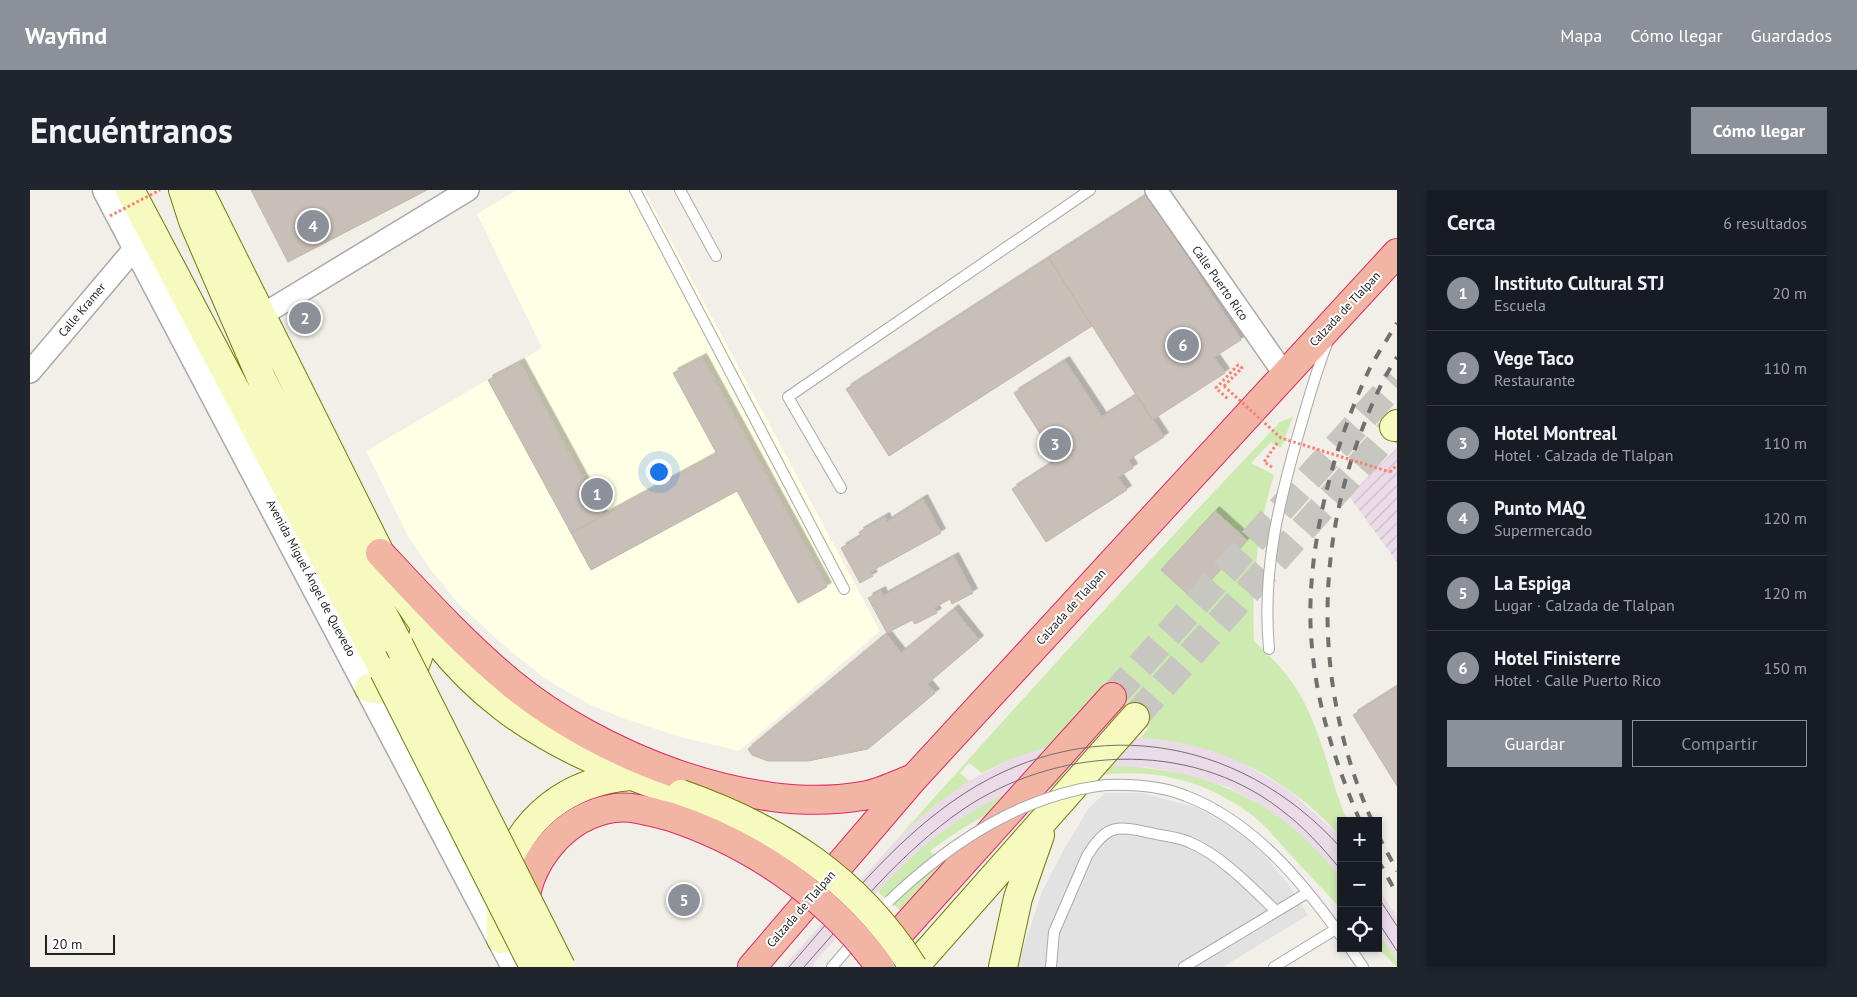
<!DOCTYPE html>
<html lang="es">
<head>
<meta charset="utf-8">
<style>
  body { margin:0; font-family:"PT Sans",sans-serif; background:#20242c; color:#f1f3f6 }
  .controls { position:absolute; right:15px; bottom:15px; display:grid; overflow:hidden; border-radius:0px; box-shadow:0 2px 8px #0003 }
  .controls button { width:45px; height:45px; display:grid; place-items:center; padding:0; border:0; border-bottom:1px solid #363941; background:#171b24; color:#f1f3f6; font:25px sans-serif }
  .scale { position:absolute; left:15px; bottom:12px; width:70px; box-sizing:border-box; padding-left:5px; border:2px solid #222; border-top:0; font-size:14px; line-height:18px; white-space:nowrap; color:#222; -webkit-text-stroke:4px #fff; paint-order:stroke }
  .you { position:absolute; left:628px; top:281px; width:18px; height:18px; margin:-12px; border:4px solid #fff; border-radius:50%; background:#1a73e8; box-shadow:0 0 0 8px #1a73e833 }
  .badge { display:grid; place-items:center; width:32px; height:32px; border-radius:50%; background:#8c9099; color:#fff; font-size:16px; font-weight:700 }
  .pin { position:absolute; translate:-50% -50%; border:2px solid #fff; box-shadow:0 1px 5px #0006 }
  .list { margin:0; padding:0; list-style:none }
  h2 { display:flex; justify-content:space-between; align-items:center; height:65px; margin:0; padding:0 20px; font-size:21px }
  h2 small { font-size:16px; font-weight:400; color:#9ea1a6 }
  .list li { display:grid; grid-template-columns:32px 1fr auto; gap:15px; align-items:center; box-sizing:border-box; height:75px; padding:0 20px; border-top:1px solid #363941 }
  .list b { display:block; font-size:19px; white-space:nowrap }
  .list p { margin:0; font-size:16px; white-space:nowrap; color:#9ea1a6 }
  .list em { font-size:16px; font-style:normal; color:#9ea1a6 }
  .actions { display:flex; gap:10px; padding:15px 20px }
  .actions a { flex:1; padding:11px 0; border:1px solid #8c9099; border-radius:0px; text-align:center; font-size:18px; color:#8c9099 }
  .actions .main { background:#8c9099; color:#fff }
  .icon { flex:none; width:28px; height:28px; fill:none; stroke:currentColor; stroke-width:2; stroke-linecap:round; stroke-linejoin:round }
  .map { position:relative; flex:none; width:1367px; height:777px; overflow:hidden; border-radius:0px }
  header { display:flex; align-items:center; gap:30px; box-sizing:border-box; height:70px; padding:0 25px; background:#8c9099; color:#fff }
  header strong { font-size:24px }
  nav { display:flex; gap:28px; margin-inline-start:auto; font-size:18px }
  .intro { display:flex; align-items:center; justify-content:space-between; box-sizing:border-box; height:120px; padding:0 30px }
  h1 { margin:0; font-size:35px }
  .button { padding:12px 22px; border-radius:0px; background:#8c9099; color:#fff; font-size:18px; font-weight:700 }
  main { display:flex; gap:30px; padding:0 30px }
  aside { flex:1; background:#171b24; border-radius:0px; box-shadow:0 2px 8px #0003 }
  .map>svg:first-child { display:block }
  .industrial { fill:url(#industrial-furrows) }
  .education { fill:#ffffe5 }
  .railway { fill:#ebdbe8 }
  .grass { fill:#cdebb0 }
  .parking { fill:#e2e2e2 }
  .building { fill:#c7bfb8; stroke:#c4b6ab; filter:url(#shadow) }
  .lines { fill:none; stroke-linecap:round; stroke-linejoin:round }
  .secondary-tunnel { stroke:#c8c6c1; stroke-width:28; stroke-dasharray:28 14; stroke-linecap:butt }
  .trunk-tunnel { stroke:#c8c6c1; stroke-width:28; stroke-dasharray:28 14; stroke-linecap:butt }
  .service-casing { stroke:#a9a9a9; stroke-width:12 }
  .minor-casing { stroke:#a9a9a9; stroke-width:24 }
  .tertiary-casing { stroke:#a9a9a9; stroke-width:29 }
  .secondary-casing { stroke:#707d05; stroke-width:30 }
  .trunk-casing { stroke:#dc2a67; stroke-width:30 }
  .path { stroke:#fa8072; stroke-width:3; stroke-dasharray:2.5 2.5; stroke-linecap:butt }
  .service { stroke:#fff; stroke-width:10 }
  .minor { stroke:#fff; stroke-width:21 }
  .tertiary { stroke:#fff; stroke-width:26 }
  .secondary { stroke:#f7fabf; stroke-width:28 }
  .trunk { stroke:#f2b4a3; stroke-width:28 }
  .tram { stroke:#707070; stroke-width:1 }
  .rail { stroke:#707070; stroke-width:4; stroke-dasharray:10 10; stroke-linecap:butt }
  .service-bridge-casing { stroke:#a9a9a9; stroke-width:12; stroke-linecap:butt }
  .secondary-bridge-casing { stroke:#707d05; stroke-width:30; stroke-linecap:butt }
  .trunk-bridge-casing { stroke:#dc2a67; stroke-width:30; stroke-linecap:butt }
  .path-bridge { stroke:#fa8072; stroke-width:3; stroke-dasharray:2.5 2.5; stroke-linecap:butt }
  .service-bridge { stroke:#fff; stroke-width:10 }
  .secondary-bridge { stroke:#f7fabf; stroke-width:28 }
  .trunk-bridge { stroke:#f2b4a3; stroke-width:28 }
  .labels { text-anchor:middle; stroke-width:4; stroke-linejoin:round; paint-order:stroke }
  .street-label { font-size:12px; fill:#222; stroke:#fff }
</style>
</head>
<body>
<header>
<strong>Wayfind</strong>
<nav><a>Mapa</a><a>Cómo llegar</a><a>Guardados</a></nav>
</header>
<div class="intro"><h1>Encuéntranos</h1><a class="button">Cómo llegar</a></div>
<main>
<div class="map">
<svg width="1367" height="777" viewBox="0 0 1367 777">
  <defs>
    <pattern id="industrial-furrows" width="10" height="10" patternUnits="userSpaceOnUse" patternTransform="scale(1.25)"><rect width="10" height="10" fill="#ebdbe8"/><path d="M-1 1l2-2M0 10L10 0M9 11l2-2" fill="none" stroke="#c9bcc7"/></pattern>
    <filter id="shadow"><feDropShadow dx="4.5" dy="-4.5" stdDeviation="0" flood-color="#0004"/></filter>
  </defs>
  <rect width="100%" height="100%" fill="#f2efe9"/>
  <path class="industrial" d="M1367,258v114l-48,-66z"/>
  <path class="education" d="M487,0h127l236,441 -141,120 -62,-15 -48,-16 -39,-15 -46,-27 -44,-36 -43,-40 -25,-31 -23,-33 -43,-87 176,-103 -65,-134z"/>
  <path class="railway" d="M1110,548l37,3 37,10 24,9 52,31 51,46v42l-44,-47 -47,-33 -22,-12 -57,-16 -25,-4 -49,1 -133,49 -25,18 -55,50 -70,78 -1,4h-30l116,-130 35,-31 35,-25 42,-22 42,-14 33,-5z
    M1348,698l19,29v44l-19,-29z"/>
  <path class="grass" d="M1263,227l-12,31 -10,-6 -20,21 23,12c-17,53 -22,110 -20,166 19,17 37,36 49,59 20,38 28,82 44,121h-6v16c-51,-58 -124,-96 -201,-99l8,-9 -45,-40 -50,56 -42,14 -29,14 -13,-10 -9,10 9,8 -35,25 -35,31c125,-140 251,-279 381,-415z
    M1086,576c93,2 169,38 225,113v30c-17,-19 -35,-37 -52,-56 -12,-13 -23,-27 -37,-38 -105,-79 -227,-34 -322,36l13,13 -42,47 -23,-19c63,-72 142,-119 238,-126z
    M1348,742l19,29v6l-19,-19z"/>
  <path class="parking" d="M1075,603h37l53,14 37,20 25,19 32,39 19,30 -85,52h-206l25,-75 20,-39 26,-44z"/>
  <path class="building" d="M221,0h176l-139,72z
    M1117,5l94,145 -27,17 11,16 -73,47 -103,-162z
    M1019,68l43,68 -203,130 -43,-67z
    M672,168l125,229 -29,16 -61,-112 -146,79 -20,-37 146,-79 -44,-81z
    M1035,171l37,56 35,-22 27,42 -36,23 5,8 -15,9 9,13 -81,52 -34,-53 45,-29 -43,-67z
    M490,173l83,153 -32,17 -83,-153z
    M893,309l18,34 -71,39 3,4 -13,7 -19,-35 20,-12 -2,-4 26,-15 2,5z
    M1185,321l32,29 -54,59 -32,-29z
    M924,367l19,36 -21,11 -2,-5 -16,9 3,5 -22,11 -3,-4 -25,13 -19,-35 13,-7 2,5z
    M924,419l25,31 -52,44 8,9 -67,56 -60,12h-40l-16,-6 -4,-6 138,-115 15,19z
    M1367,497v99l-44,-71z"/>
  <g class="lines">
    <path class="secondary-tunnel" d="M1105,527l259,-290"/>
    <path class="trunk-tunnel" d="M1082,507l285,-317"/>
    <defs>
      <path id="service" d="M605,0l209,399
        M650,0l36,66
        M811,298l-53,-91 302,-207
        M1239,459c-7,-77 9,-144 30,-217 9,-31 17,-61 29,-91
        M1076,595c26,-1 56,1 80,11 66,25 115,84 155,140
        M1320,758l13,19
        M802,777l24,-28
        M1021,777l3,-35 33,-76c20,-33 31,-30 64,-23 12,3 27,4 38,9 32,13 62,45 87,69
        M1154,777l123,-74
        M1244,777l62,-38"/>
      <path id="minor" d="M1126,0l129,185
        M232,125l206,-125
        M0,182l105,-124"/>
      <path id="tertiary" d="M76,0l409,777"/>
      <path id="secondary" d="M100,0l254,481
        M153,0l10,31 69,159 137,265
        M169,0l181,363c76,141 152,189 301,241
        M1364,237l3,-3
        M339,498c42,9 50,-28 56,-61
        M471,749c-1,-20 -1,-41 3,-61 15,-61 66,-97 126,-102
        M884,777l221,-250
        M973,777l15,-69 22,-63"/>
      <path id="trunk" d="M350,363c42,45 83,90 131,130 86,71 237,133 351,113 16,-2 33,-11 49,-17
        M494,724c1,-51 40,-99 91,-106 18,-2 36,4 53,8
        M848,767l234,-260
        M722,777l161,-188 484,-526"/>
    </defs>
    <use href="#service" class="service-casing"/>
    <use href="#minor" class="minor-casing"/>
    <use href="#tertiary" class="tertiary-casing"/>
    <use href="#secondary" class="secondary-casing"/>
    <use href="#trunk" class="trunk-casing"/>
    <path class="path" d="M1194,196l18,-18 -4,-3 -22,23 13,12
      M1242,277l-8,-5 14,-20
      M1360,282l7,-7"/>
    <use href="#service" class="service"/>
    <use href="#minor" class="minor"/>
    <use href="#tertiary" class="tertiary"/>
    <use href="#secondary" class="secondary"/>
    <use href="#trunk" class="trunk"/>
    <path class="tram" d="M1348,707l19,29
      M1348,732l19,29
      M759,777c51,-58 100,-121 164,-166 128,-90 284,-69 388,47
      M774,777c49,-55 96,-114 158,-157 92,-63 226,-72 318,-1 23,17 43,39 61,61"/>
    <path class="rail" d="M1330,631c-24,-56 -43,-114 -48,-174 -9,-88 20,-200 58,-279 8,-15 18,-30 27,-45
      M1342,631c-53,-120 -59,-251 -16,-375 11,-31 23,-61 41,-89
      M1348,645l19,36
      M1348,670l19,34"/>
    <defs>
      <path id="service-bridge" d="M859,711c61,-58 132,-106 217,-116"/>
      <path id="secondary-bridge" d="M369,455l162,322
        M354,481l150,296
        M651,604c97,34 176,84 232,173"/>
      <path id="trunk-bridge" d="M638,626c83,27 161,80 212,151"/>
    </defs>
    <use href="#service-bridge" class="service-bridge-casing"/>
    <use href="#secondary-bridge" class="secondary-bridge-casing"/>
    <use href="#trunk-bridge" class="trunk-bridge-casing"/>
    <path class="path-bridge" d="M80,26l50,-26
      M1194,196l57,52 109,34"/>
    <use href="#service-bridge" class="service-bridge"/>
    <use href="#secondary-bridge" class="secondary-bridge"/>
    <use href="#trunk-bridge" class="trunk-bridge"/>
  </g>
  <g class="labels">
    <g class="street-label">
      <text transform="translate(1190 93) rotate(55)" y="4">Calle Puerto Rico</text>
      <text transform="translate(1315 119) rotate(-47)" y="4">Calzada de Tlalpan</text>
      <text transform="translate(52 120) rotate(-50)" y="4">Calle Kramer</text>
      <text transform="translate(281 388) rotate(62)" y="4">Avenida Miguel Ángel de Quevedo</text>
      <text transform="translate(1041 417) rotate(-48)" y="4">Calzada de Tlalpan</text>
      <text transform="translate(771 719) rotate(-49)" y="4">Calzada de Tlalpan</text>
    </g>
  </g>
</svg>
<div class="controls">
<button>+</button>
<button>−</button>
<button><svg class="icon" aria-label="locate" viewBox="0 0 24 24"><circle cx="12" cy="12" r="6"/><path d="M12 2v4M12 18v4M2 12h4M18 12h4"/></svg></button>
</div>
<div class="scale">20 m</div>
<div class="you"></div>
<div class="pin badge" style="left:567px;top:304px">1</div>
<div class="pin badge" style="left:275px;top:128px">2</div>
<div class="pin badge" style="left:1025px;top:254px">3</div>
<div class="pin badge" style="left:283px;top:36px">4</div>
<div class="pin badge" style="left:654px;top:710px">5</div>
<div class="pin badge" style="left:1153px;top:155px">6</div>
</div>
<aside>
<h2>Cerca<small>6 resultados</small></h2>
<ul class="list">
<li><span class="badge">1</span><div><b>Instituto Cultural STJ</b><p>Escuela</p></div><em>20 m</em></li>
<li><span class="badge">2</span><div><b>Vege Taco</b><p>Restaurante</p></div><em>110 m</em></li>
<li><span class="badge">3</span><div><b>Hotel Montreal</b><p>Hotel · Calzada de Tlalpan</p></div><em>110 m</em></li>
<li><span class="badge">4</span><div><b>Punto MAQ</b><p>Supermercado</p></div><em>120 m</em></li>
<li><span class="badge">5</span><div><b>La Espiga</b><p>Lugar · Calzada de Tlalpan</p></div><em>120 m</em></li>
<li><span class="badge">6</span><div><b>Hotel Finisterre</b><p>Hotel · Calle Puerto Rico</p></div><em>150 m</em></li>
</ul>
<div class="actions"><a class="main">Guardar</a><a>Compartir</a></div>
</aside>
</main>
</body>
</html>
